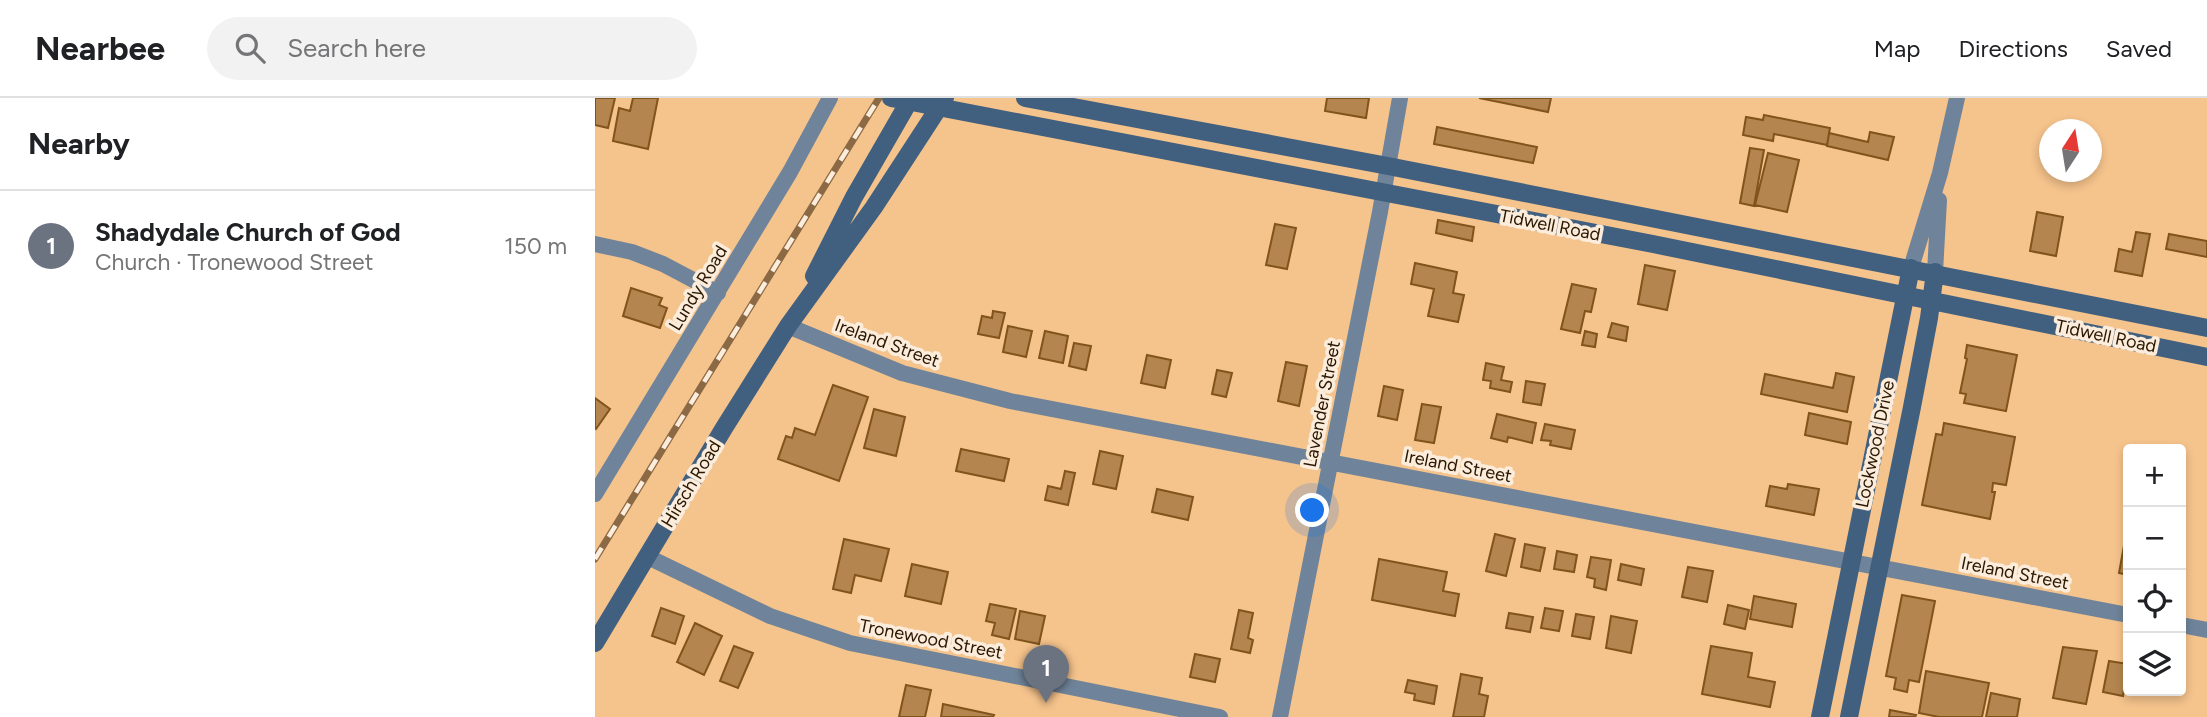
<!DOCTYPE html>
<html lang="en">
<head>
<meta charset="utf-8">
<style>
  body { margin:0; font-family:Figtree,sans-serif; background:#f2f2f2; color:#202124 }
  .controls { position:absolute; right:21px; bottom:21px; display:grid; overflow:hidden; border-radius:7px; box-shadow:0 4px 10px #0003 }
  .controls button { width:63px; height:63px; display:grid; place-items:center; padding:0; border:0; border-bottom:2px solid #e0e0e0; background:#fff; color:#202124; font:35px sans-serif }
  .compass { position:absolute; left:1444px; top:21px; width:63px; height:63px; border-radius:50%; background:#fff; box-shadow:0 4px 10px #0003; rotate:12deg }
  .you { position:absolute; left:718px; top:413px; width:24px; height:24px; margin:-18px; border:5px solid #fff; border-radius:50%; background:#1a73e8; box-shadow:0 0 0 10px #1a73e833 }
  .badge { display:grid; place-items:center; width:46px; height:46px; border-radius:50%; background:#1a73e8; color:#fff; font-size:23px; font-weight:700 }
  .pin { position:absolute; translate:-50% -58px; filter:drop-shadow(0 2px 4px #0008) }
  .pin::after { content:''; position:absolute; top:37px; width:24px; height:21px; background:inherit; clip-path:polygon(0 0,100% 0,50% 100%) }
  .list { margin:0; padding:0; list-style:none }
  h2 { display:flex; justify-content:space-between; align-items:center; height:91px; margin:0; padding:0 28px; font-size:30px }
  h2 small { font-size:23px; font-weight:400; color:#757577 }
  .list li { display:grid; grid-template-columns:46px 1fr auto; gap:21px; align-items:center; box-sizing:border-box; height:112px; padding:0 28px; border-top:2px solid #e0e0e0 }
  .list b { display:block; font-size:26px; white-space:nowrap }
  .list p { margin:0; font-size:23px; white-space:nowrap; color:#757577 }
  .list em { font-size:23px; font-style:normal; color:#757577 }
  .icon { flex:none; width:38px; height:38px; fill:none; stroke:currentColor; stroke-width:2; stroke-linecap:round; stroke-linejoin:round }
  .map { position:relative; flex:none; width:1612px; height:619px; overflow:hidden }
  header { display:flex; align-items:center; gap:42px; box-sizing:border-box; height:98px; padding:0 35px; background:#fff; border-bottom:2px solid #e0e0e0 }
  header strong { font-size:33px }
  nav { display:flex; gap:38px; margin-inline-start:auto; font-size:24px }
  .search { width:490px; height:63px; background:#f2f2f2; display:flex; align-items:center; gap:18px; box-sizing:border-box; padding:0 24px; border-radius:38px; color:#757577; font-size:26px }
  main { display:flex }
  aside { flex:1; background:#fff }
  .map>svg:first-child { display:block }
  .building { fill:#b4854f; stroke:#80541b; stroke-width:2 }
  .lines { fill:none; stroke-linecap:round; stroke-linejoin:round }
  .minor { stroke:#6f849a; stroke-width:16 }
  .secondary { stroke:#41607f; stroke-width:18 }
  .rail-casing { stroke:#8b6944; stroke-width:7 }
  .rail { stroke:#fbecdb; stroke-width:4.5; stroke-dasharray:13; stroke-linecap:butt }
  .labels { text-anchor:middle; stroke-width:7; stroke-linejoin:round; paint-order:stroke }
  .street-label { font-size:18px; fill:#291702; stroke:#fbecdb }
</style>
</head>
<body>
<header>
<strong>Nearbee</strong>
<div class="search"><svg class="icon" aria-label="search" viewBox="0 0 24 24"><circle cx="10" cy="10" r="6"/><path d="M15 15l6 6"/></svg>Search here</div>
<nav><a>Map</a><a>Directions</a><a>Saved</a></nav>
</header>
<main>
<aside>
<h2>Nearby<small></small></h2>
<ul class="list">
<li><span class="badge" style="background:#6b7280">1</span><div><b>Shadydale Church of God</b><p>Church · Tronewood Street</p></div><em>150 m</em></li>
</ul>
</aside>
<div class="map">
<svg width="1612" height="619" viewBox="0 0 1612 619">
  <rect width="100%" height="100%" fill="#f5c38c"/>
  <path class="building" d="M0,0h20l-7,30 -13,-3z
    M38,0h25l-10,51 -35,-8 6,-33 11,3z
    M732,0h42l-3,20 -41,-7z
    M884,0h72l-3,14z
    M1169,17l66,13 -3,17 -53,-11 -1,7 -30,-6 3,-18 17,3z
    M842,29l100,20 -4,16 -99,-19z
    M1275,34l24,5 -6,23 -61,-14 2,-13 39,9z
    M1155,50l14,2 -10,56 -14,-3z
    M1173,55l31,7 -12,52 -32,-7z
    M1442,114l26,5 -7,39 -26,-5z
    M843,122l36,7 -2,14 -36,-8z
    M680,126l21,4 -9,41 -21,-4z
    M1541,134l14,2 -8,42 -27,-5 4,-22 13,3z
    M1574,136l38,7v16l-41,-8z
    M820,165l42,9 -4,21 11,2 -6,27 -30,-6 6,-27 -23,-5z
    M1050,167l30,6 -8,39 -29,-6z
    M977,186l24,5 -5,23 -6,-1 -5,22 -19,-4z
    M36,190l31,10 -3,7 8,3 -7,20 -37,-12z
    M398,213l12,2 -6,25 -21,-4 4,-18 10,2z
    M1017,225l16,4 -2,14 -18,-4z
    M413,228l24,5 -6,26 -23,-5z
    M450,233l23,5 -5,27 -24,-5z
    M990,233l12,3 -2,13 -13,-2z
    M479,245l17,3 -5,24 -17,-4z
    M1372,247l50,10 -11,56 -42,-8 2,-9 -6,-1 7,-34 -2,-1z
    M552,257l24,5 -6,28 -24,-5z
    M691,264l21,4 -8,40 -21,-5z
    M891,265l18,4 -3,13 11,2 -2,10 -20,-4 1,-7 -8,-1z
    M622,272l15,3 -6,24 -14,-3z
    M1241,275l18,4 -7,35 -86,-18 4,-20 68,14z
    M931,283l19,3 -4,21 -18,-3z
    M238,287l35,12 -29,84 -61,-22 8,-23 6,2 3,-10 20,7z
    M789,288l19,4 -6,30 -19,-4z
    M0,300l15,11 -14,20 -1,-1z
    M827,306l19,3 -7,36 -19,-3z
    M279,311l31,8 -9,39 -32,-8z
    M1214,315l42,9 -4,22 -42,-9z
    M902,316l39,9 -4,20 -24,-6 -1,5 -16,-4z
    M1349,325l71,14 -9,48 -13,-2 -1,9h3l-5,27 -68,-14 14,-71 6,1z
    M950,326l30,6 -4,19 -21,-4 1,-4 -10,-1z
    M366,351l48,10 -5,22 -48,-10z
    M505,353l23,5 -7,33 -23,-5z
    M470,373l10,2 -7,32 -23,-5 3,-14 13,3z
    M1193,386l31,5 -5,26 -48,-9 4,-20 17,3z
    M562,391l36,8 -5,23 -36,-8z
    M1532,431h1v46l-9,-2z
    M900,436l20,5 -9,37 -20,-5z
    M249,441l45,10 -8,32 -26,-6 -4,18 -18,-4z
    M930,446l20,4 -5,23 -19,-4z
    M962,453l20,4 -3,17 -20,-3z
    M996,459l20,3 -5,30 -12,-3 1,-8 -8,-2z
    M784,461l68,13 -4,19 16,3 -4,22 -83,-16z
    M317,466l36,8 -7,32 -36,-8z
    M1026,466l23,5 -3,16 -23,-5z
    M1093,469l25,4 -6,31 -25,-5z
    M1307,497l33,6 -16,81 -10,-2 -2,12 -13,-3 2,-11 -10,-2z
    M1159,498l42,8 -4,23 -42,-8z
    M395,506l26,5 -7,30 -17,-4 3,-12 -9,-2z
    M1133,507l21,5 -4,19 -21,-5z
    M66,510l23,8 -9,28 -23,-8z
    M950,510l18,3 -4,20 -18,-3z
    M644,512l14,3 -5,25 5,2 -3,13 -19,-4z
    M425,513l25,5 -6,28 -24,-5z
    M914,515l24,4 -3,15 -24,-4z
    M981,516l18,3 -4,22 -18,-3z
    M1016,518l26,5 -6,32 -25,-5z
    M100,525l27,13 -18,39 -27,-13z
    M139,548l19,7 -15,35 -18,-7z
    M1116,548l41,7 -4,24 27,5 -5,25 -68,-13z
    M1468,549l34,4 -11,53 -33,-6z
    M600,556l25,5 -5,23 -25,-5z
    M1514,563l19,3 -5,32 -20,-4z
    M1331,573l63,12 -7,34h-43l-20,-4z
    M866,576l21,4 -3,16 9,2 -4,21h-31z
    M813,582l29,6 -3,18 -20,-4 1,-6 -10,-2z
    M311,587l25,5 -6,27h-26z
    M1396,595l29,6 -3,18h-31z
    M348,606l51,11 -1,2h-52z
    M1295,612l26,5 -1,2h-26z"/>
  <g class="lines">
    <path class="minor" d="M0,146l37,8 31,12 55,29
      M1316,170l29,-95 17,-75
      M1340,174l4,-72
      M193,228l114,47 108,28 1118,214
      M0,396l195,-322 40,-74
      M53,459l122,59 80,27 370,74
      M1586,527l26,5
      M685,619l100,-505 20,-114"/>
    <path class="secondary" d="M296,0l762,146 554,113
      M430,0l363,68 819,162
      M219,178l40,-79 57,-99
      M0,545l129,-215 64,-102 86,-119 71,-109
      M1225,619l91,-449
      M1254,619l63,-310 17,-89 6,-46"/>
    <defs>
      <path id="rail" d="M0,461l284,-461"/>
    </defs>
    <use href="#rail" class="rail-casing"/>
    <use href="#rail" class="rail"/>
  </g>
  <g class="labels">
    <g class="street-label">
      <text transform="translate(955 127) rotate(11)" y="6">Tidwell Road</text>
      <text transform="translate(103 190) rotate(-59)" y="6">Lundy Road</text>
      <text transform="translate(1511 238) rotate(12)" y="6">Tidwell Road</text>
      <text transform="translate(292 245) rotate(20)" y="6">Ireland Street</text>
      <text transform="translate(727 306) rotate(-79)" y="6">Lavender Street</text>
      <text transform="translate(1280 346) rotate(-78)" y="6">Lockwood Drive</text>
      <text transform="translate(863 368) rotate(11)" y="6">Ireland Street</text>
      <text transform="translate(96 386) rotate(-59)" y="6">Hirsch Road</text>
      <text transform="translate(1420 475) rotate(11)" y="6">Ireland Street</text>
      <text transform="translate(336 541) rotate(11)" y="6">Tronewood Street</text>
    </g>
  </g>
</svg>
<div class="controls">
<button>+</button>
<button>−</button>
<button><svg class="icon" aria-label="locate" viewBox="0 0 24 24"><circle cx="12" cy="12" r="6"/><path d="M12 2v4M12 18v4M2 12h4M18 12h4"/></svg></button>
<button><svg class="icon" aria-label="layers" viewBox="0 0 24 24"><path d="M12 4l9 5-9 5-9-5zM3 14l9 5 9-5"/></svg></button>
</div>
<svg class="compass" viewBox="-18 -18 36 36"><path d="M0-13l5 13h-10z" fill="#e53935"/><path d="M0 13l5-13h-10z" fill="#757577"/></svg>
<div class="you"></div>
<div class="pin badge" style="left:451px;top:605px;background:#6b7280">1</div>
</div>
</main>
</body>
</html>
